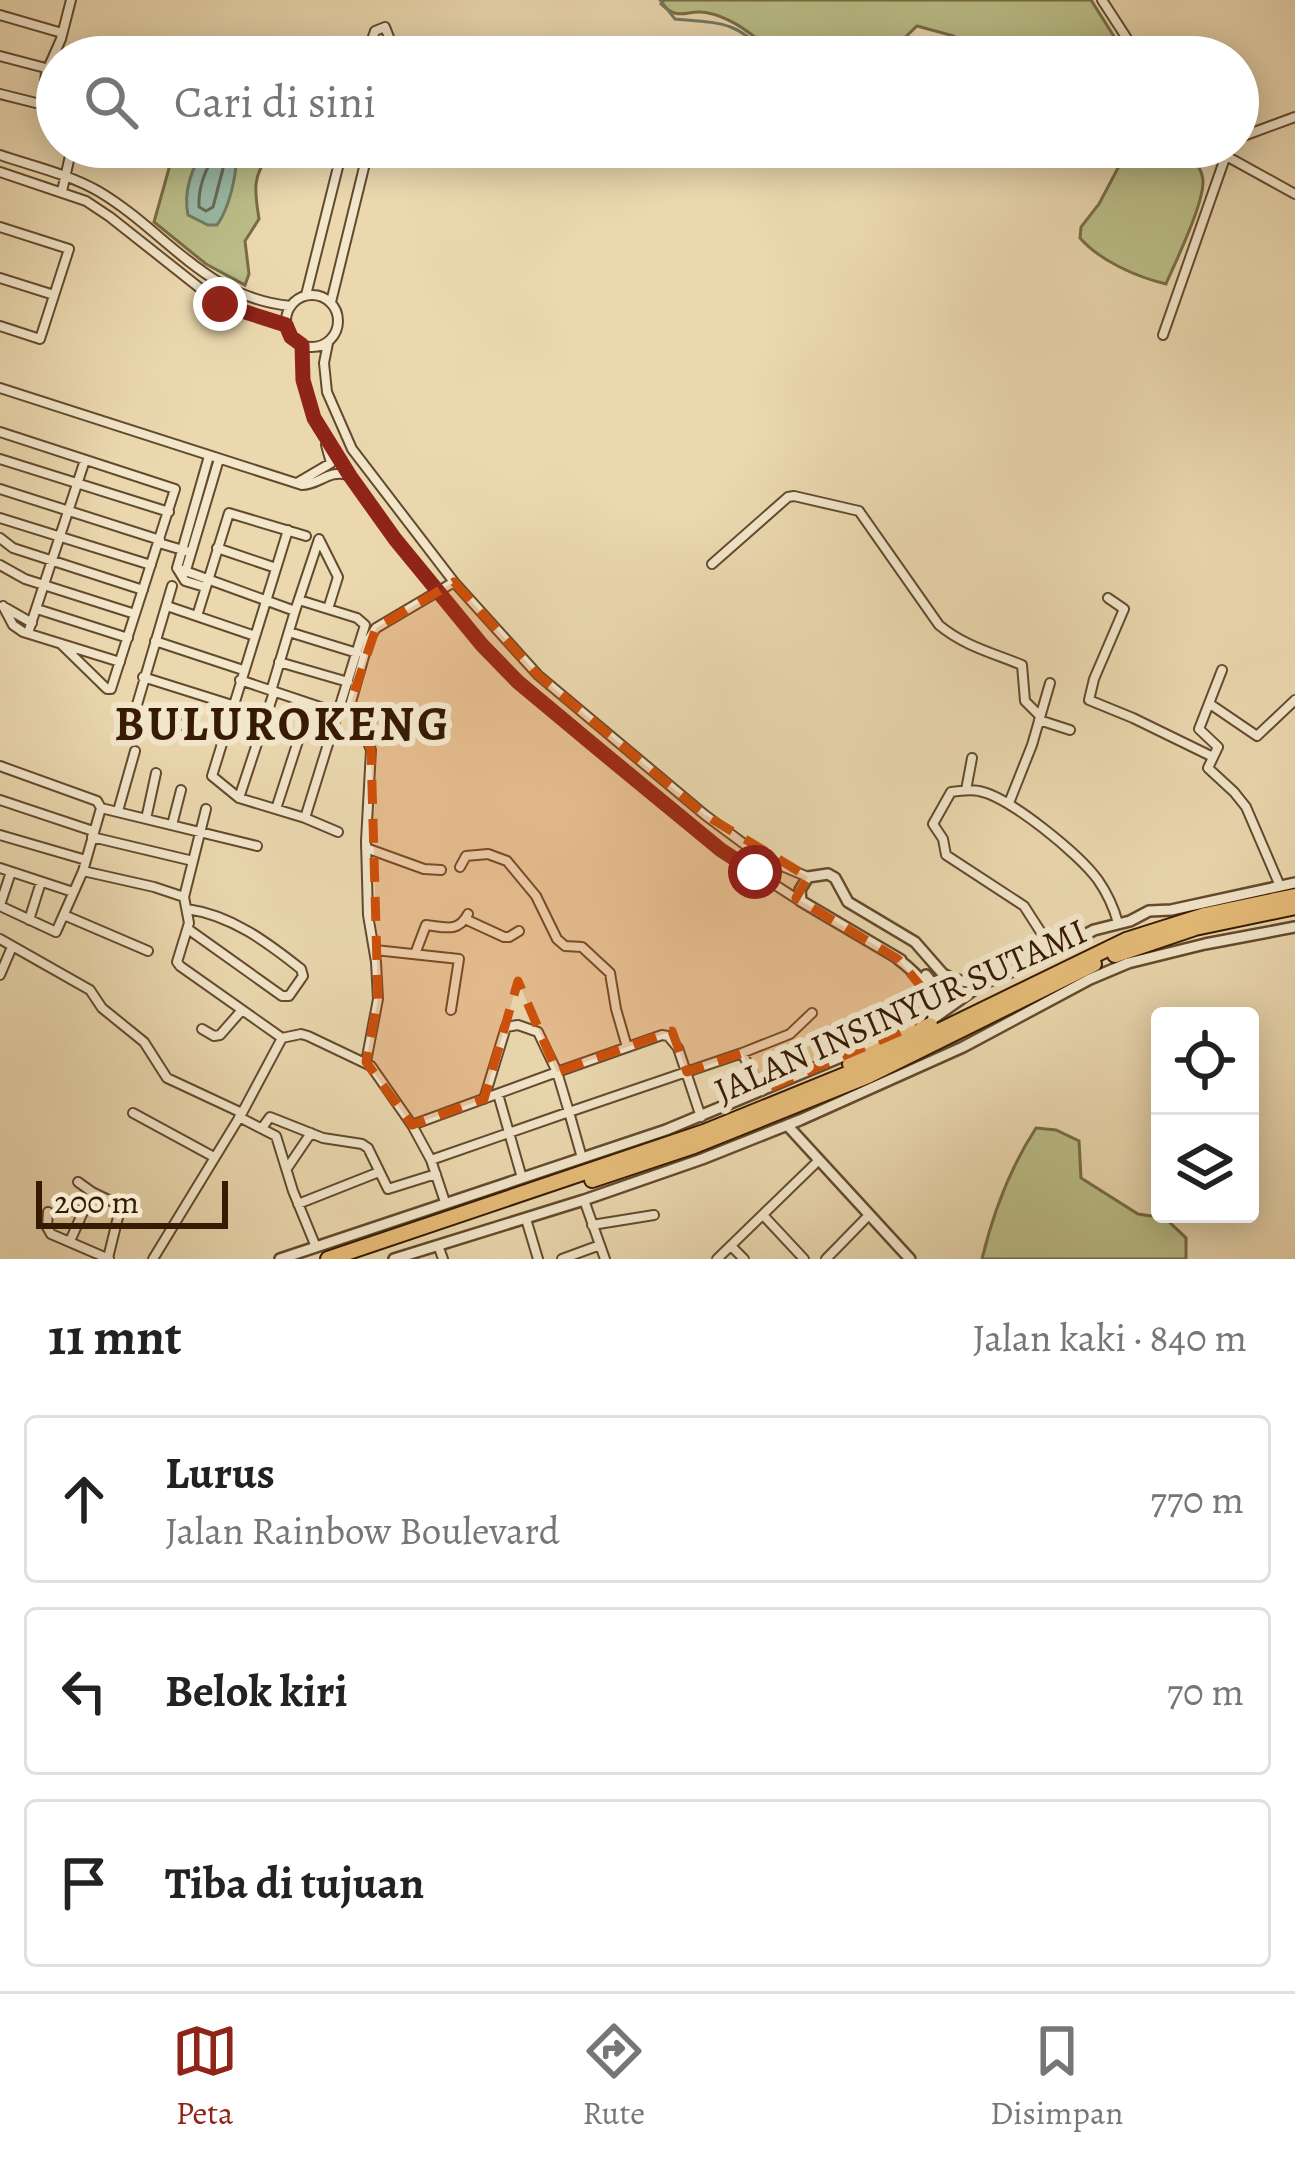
<!DOCTYPE html>
<html lang="id">
<head>
<meta charset="utf-8">
<style>
  body { margin:0; font-family:Alegreya,serif; background:#f6f6f6; color:#222 }
  .controls { position:absolute; right:36px; bottom:36px; display:grid; overflow:hidden; border-radius:12px; box-shadow:0 6px 30px #0003 }
  .controls button { width:108px; height:108px; display:grid; place-items:center; padding:0; border:0; border-bottom:3px solid #e0e0e0; background:#fff; color:#222; font:60px sans-serif }
  .scale { position:absolute; left:36px; bottom:30px; width:192px; box-sizing:border-box; padding-left:12px; border:6px solid #371a02; border-top:0; font-size:33px; line-height:42px; white-space:nowrap; color:#371a02; -webkit-text-stroke:9px #f2e6cb; paint-order:stroke }
  .stop { position:absolute; width:36px; height:36px; margin:-27px; border:9px solid #8f2418; border-radius:50%; background:#fff }
  .stop.end { background:#8f2418; border-color:#fff; box-shadow:0 3px 12px #0008 }
  .list { margin:0; padding:0; list-style:none }
  h2 { display:flex; justify-content:space-between; align-items:center; height:156px; margin:0; padding:0 48px; font-size:51px }
  h2 small { font-size:39px; font-weight:400; color:#767676 }
  .list li { display:grid; grid-template-columns:78px 1fr auto; gap:36px; align-items:center; box-sizing:border-box; height:168px; margin:0 24px 24px; padding:0 24px; border:3px solid #e0e0e0; border-radius:12px }
  .list b { display:block; font-size:45px; white-space:nowrap }
  .list p { margin:0; font-size:39px; white-space:nowrap; color:#767676 }
  .list em { font-size:39px; font-style:normal; color:#767676 }
  .icon { flex:none; width:66px; height:66px; fill:none; stroke:currentColor; stroke-width:2; stroke-linecap:round; stroke-linejoin:round }
  .map { position:relative; flex:none; width:1295px; height:1259px; overflow:hidden }
  .search { position:absolute; background:#fff; box-shadow:0 6px 30px #0003; left:36px; right:36px; top:36px; height:132px; display:flex; align-items:center; gap:30px; box-sizing:border-box; padding:0 42px; border-radius:66px; color:#767676; font-size:45px }
  .sheet { height:732px; background:#fff }
  nav { display:flex; justify-content:space-around; align-items:center; box-sizing:border-box; height:168px; border-top:3px solid #e0e0e0; background:#fff; font-size:33px; color:#767676 }
  nav a { display:grid; justify-items:center; gap:6px }
  nav .on { color:#8f2418 }
  .map>svg:first-child { display:block }
  .green { fill:#bbbe88; stroke:#796c45; stroke-width:3 }
  .water { fill:#99baa7; stroke:#727a65; stroke-width:3 }
  .lines { fill:none; stroke-linecap:round; stroke-linejoin:round }
  .shore { stroke:#686a54; stroke-width:3 }
  .stream { stroke:#727a65; stroke-width:3 }
  .minor-casing { stroke:#644a2d; stroke-width:12 }
  .tertiary-casing { stroke:#644a2d; stroke-width:14 }
  .motorway-casing { stroke:#371a02; stroke-width:18 }
  .minor { stroke:#f2e6cb; stroke-width:8 }
  .tertiary { stroke:#f2e6cb; stroke-width:9 }
  .motorway { stroke:#e6bc78; stroke-width:14 }
  .route { stroke:#8f2418; stroke-width:15 }
  .marked { fill:#cd500a; fill-opacity:0.2; stroke:#cd500a; stroke-width:9; stroke-dasharray:24 15; stroke-linejoin:round }
  .labels { text-anchor:middle; stroke-width:12; stroke-linejoin:round; paint-order:stroke }
  .street-label { font-size:36px; fill:#371a02; stroke:#f2e6cb }
  .district-label { font-size:48px; font-weight:bold; letter-spacing:3px; fill:#371a02; stroke:#f2e6cb }
</style>
</head>
<body>
<div class="map">
<svg width="1295" height="1259" viewBox="0 0 1295 1259">
  <rect width="100%" height="100%" fill="#ebd8af"/>
  <filter id="stains"><feTurbulence type="fractalNoise" baseFrequency=".00167" numOctaves="4"/><feColorMatrix values="0 0 0 0 .2 0 0 0 0 .09 0 0 0 0 .02 0 0 0 .5 -.17"/></filter>
  <radialGradient id="worn" r=".72"><stop offset=".6" stop-color="#630" stop-opacity="0"/><stop offset="1" stop-color="#630" stop-opacity=".3"/></radialGradient>
  <path class="green" d="M664,0h427l36,57h-146l-27,-21 -37,-10 -24,23 -3,8h-113c-18,-18 -43,-39 -69,-44 -21,-5 -27,10 -47,-9z
    M175,147h71l25,6c-20,23 -16,39 -12,66l-14,22 4,33 -4,11 -39,-21 -52,-42z
    M1084,147h101c7,10 18,22 18,35 0,23 -27,79 -37,102 -29,-7 -66,-23 -86,-46l1,-11 18,-23 20,-38z
    M1036,1128l20,2 23,11 2,37 57,36 27,4 21,20v21h-204c11,-46 28,-91 54,-131z"/>
  <path class="water" d="M206,147h22l9,7c-1,22 -7,53 -20,71h-9l-20,-10c-5,-23 4,-49 18,-68z"/>
  <g class="lines">
    <path class="shore" d="M217,154l6,1 2,6 -12,46 -7,4 -7,-4c-1,-18 6,-40 18,-53z"/>
    <path class="stream" d="M660,0l15,19c47,4 62,2 95,38"/>
    <defs>
      <path id="minor" d="M1102,0l37,57
        M0,15l62,18
        M0,56l57,15
        M366,57l9,-26 10,-4 7,18 -1,12
        M0,94l36,9 7,-2 3,-28 15,-34 10,-39
        M1238,138l57,-21
        M278,147l61,17
        M1210,147l85,47
        M0,155c32,11 68,19 98,36 68,40 107,107 193,115
        M0,172l86,29 24,16 110,87 66,21
        M62,191l10,-44
        M0,227l69,22 -29,90 -40,-13
        M0,278l54,17
        M286 321a26 26 0 1 1 52 0a26 26 0 1 1-52 0Z
        M306,295l37,-148
        M331,302l38,-155
        M1163,335l62,-177
        M328,343l-4,20 3,29 25,57 102,133 84,93 167,140 58,43 45,19
        M302,345l1,35 11,38 35,57 46,64 87,106 36,37 203,168 79,51
        M0,388l302,97c17,0 27,-16 46,-10
        M0,432l175,57 -64,200h-4l-46,-45
        M0,459l169,53
        M297,483l34,-20 -5,-18
        M0,489l160,51
        M0,518l151,47
        M288,530l-76,246 27,22 66,20 60,-193 -8,-7 -58,-18
        M0,538l13,10 130,42
        M320,541l18,36 -10,32
        M159,543l27,8
        M217,548l59,20
        M712,564l76,-67 6,-1 65,15 80,114c25,21 54,28 83,40l3,36 15,15
        M0,565l25,14 110,35
        M177,568l118,43 24,-72
        M186,570l33,-111
        M172,586l-36,122 3,4 83,25
        M205,587l-20,-6 -8,-13 32,-112
        M1108,598l16,11 -30,70 -5,21 44,18 80,39
        M3,606l10,19 10,7 97,30
        M167,606l88,30
        M6,608l26,15
        M37,609l91,29
        M197,616l32,-103 77,23
        M289,632l68,21
        M28,633l57,-173
        M155,641l88,29
        M279,662l69,20
        M1222,670l-23,59 19,18 -10,21 26,24 12,15 34,79
        M143,677l89,28
        M240,680l98,33
        M271,691l24,-80
        M1210,704l47,32 38,-36
        M1039,720l31,10
        M0,766l97,35 4,7
        M966,790l6,-32
        M239,798l35,-106
        M0,800l93,31
        M1009,803l23,-58 18,-62
        M206,809l-22,88 5,26 -12,39 3,4 102,72
        M276,809l34,-105
        M118,811l17,-60
        M305,818l33,14
        M146,819l10,-46
        M172,825l9,-35
        M0,835l86,25
        M92,837l101,24
        M366,848l58,21 17,1
        M460,867l6,-11 22,-2 19,7 29,35 21,43 8,7 17,1 28,26 6,36 11,38
        M0,868l73,24
        M83,871l71,16 30,10
        M0,905l11,-33
        M0,906l56,26 27,-61 18,-63 156,38
        M187,909c44,6 80,33 114,60l2,7 -14,20h-7l-94,-67
        M64,915l84,36
        M465,919l39,18h5l10,-6
        M29,920l12,-38
        M0,939l90,51 12,18 42,34 23,36 75,35 -89,146
        M375,950l84,9 -8,51
        M1053,951l-29,-45 -78,-51 -3,-16 -10,-15 18,-32c9,-1 19,-3 28,-1 31,6 101,64 119,89 9,13 16,28 20,43
        M415,954l11,-29c19,2 32,8 42,-11
        M0,975l12,-28
        M202,1029l12,7 6,-1 22,-25
        M282,1038l19,-4 7,2 63,30 41,59 19,35 14,42
        M742,1053l20,38
        M366,1062l12,-63 -2,-37 -8,-47 -2,-74 5,-91 -20,-48 18,-63 7,-11 78,-46
        M498,1094l24,84
        M133,1113l81,44
        M242,1113l40,-75
        M239,1117l37,19 17,55 23,56
        M412,1125l145,-53 -19,-40 -20,-7 -12,2 -22,72
        M262,1128l8,-11 53,21 39,6 6,4 20,41 48,-15
        M582,1158l-13,-46 173,-59 48,-19 22,-21
        M431,1160l138,-48 -12,-40 105,-37 6,1 10,12 23,69
        M288,1167l23,-34
        M92,1192l23,11 5,6 -12,49
        M584,1200l21,59
        M59,1201l23,13
        M298,1204l81,-32
        M48,1212l-1,15 4,7 58,25
        M763,1215l41,44
        M526,1219l12,40
        M592,1225l62,-10
        M70,1241l22,-49 -14,-10
        M438,1245l5,14
        M731,1246l13,13
        M562,1259l38,-14
        M717,1259l101,-98
        M826,1259l42,-43"/>
      <path id="tertiary" d="M901,960l-100,-59 -1,-11 8,-13 20,-3 7,4 13,24 67,40 28,32 12,6 27,4
        M926,975c13,14 12,33 4,50
        M934,1018l48,-34 56,-24 56,-30 36,-9 19,-10 22,-1 124,-27
        M787,1125l123,134
        M280,1259l386,-129 218,-91c49,-24 64,-42 14,-80
        M394,1259l190,-59 118,-41 98,-39 163,-73 127,-68 38,-16 77,-19 90,-17"/>
      <path id="motorway" d="M1115,955l80,-27 100,-21
        M850,1064l80,-39
        M592,1180l102,-34 174,-70 226,-112
        M328,1259l376,-127 165,-67 257,-125 79,-25 90,-19"/>
    </defs>
    <use href="#minor" class="minor-casing"/>
    <use href="#tertiary" class="tertiary-casing"/>
    <use href="#motorway" class="motorway-casing"/>
    <use href="#minor" class="minor"/>
    <use href="#tertiary" class="tertiary"/>
    <use href="#motorway" class="motorway"/>
  </g>
  <g class="lines">
    <path class="route" d="M220,304l66,21 5,12 11,8 1,35 11,38 36,58 45,63 87,106 36,37 84,70 119,98 34,22"/>
  </g>
  <path class="marked" d="M454,582l84,93 167,140 103,62 -12,21 102,61 31,37 -19,31 -148,64 -20,-38 -55,19 -15,-41 -115,41 -39,-91 -34,118 -72,26 -46,-63 12,-63 -7,-249 -20,-48 25,-74z"/>
  <g class="labels">
    <g class="street-label">
      <text transform="translate(900 1010) rotate(-24)" y="13">JALAN INSINYUR SUTAMI</text>
    </g>
    <g class="district-label">
      <text x="283" y="740">BULUROKENG</text>
    </g>
  </g>
  <rect width="100%" height="100%" filter="url(#stains)"/>
  <rect width="100%" height="100%" fill="url(#worn)"/>
</svg>
<div class="controls">
<button><svg class="icon" aria-label="locate" viewBox="0 0 24 24"><circle cx="12" cy="12" r="6"/><path d="M12 2v4M12 18v4M2 12h4M18 12h4"/></svg></button>
<button><svg class="icon" aria-label="layers" viewBox="0 0 24 24"><path d="M12 4l9 5-9 5-9-5zM3 14l9 5 9-5"/></svg></button>
</div>
<div class="scale">200 m</div>
<div class="stop" style="left:755px;top:872px"></div>
<div class="stop end" style="left:220px;top:304px"></div>
<div class="search"><svg class="icon" aria-label="search" viewBox="0 0 24 24"><circle cx="10" cy="10" r="6"/><path d="M15 15l6 6"/></svg>Cari di sini</div>
</div>
<section class="sheet">
<h2>11 mnt<small>Jalan kaki · 840 m</small></h2>
<ul class="list">
<li><svg class="icon" aria-label="ahead" viewBox="0 0 24 24"><path d="M12 20V5M6 11l6-6 6 6"/></svg><div><b>Lurus</b><p>Jalan Rainbow Boulevard</p></div><em>770 m</em></li>
<li><svg class="icon" aria-label="left" viewBox="0 0 24 24"><path d="M17 20v-9H6M10 6l-5 5 5 5"/></svg><div><b>Belok kiri</b></div><em>70 m</em></li>
<li><svg class="icon" aria-label="arrive" viewBox="0 0 24 24"><path d="M6 21V4h12l-3 4 3 4H6"/></svg><div><b>Tiba di tujuan</b></div></li>
</ul>
</section>
<nav>
<a class="on"><svg class="icon" aria-label="map" viewBox="0 0 24 24"><path d="M3 6l6-2 6 2 6-2v14l-6 2-6-2-6 2zM9 4v14M15 6v14"/></svg>Peta</a>
<a><svg class="icon" aria-label="directions" viewBox="0 0 24 24"><path d="M12 3l9 9-9 9-9-9zM9 14v-3h6M13 9l2 2-2 2"/></svg>Rute</a>
<a><svg class="icon" aria-label="saved" viewBox="0 0 24 24"><path d="M7 4h10v16l-5-4-5 4z"/></svg>Disimpan</a>
</nav>
</body>
</html>
